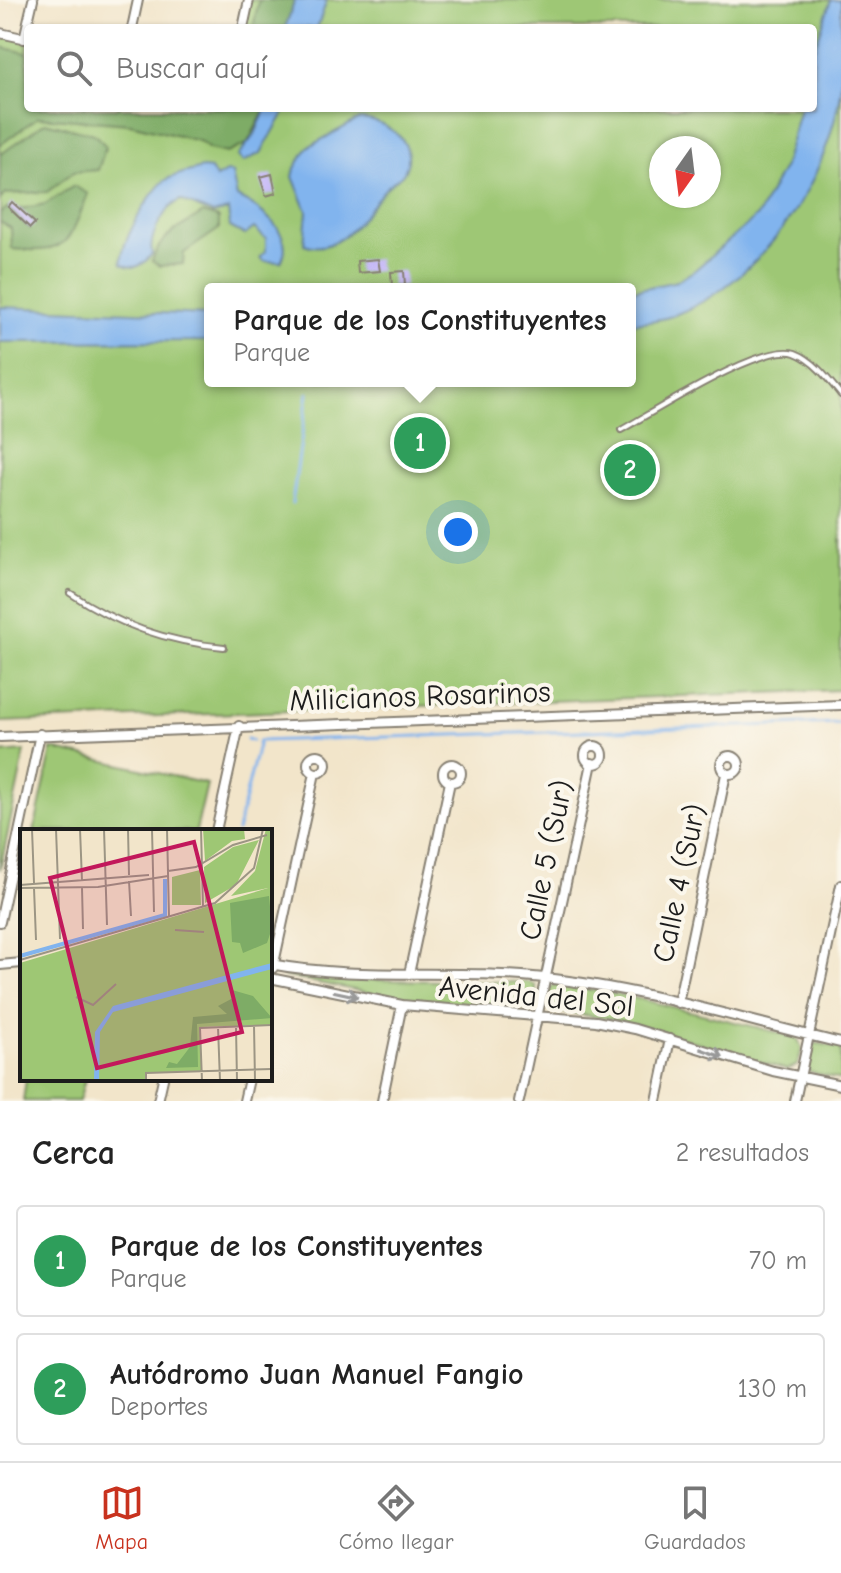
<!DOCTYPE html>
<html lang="es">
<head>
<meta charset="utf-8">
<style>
  body { margin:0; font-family:"Comic Neue",sans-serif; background:#f2f2f2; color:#222 }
  .compass { position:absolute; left:649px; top:136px; width:72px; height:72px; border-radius:50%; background:#fff; box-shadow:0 2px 6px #0004; rotate:194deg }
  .you { position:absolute; left:458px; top:532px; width:28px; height:28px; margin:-20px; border:6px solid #fff; border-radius:50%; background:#1a73e8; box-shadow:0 0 0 12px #1a73e833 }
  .badge { display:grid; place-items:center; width:52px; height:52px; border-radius:50%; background:#c8321e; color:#fff; font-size:26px; font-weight:700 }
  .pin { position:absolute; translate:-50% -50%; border:4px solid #fff; box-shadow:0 2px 8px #0006 }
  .popup { position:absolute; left:204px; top:283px; width:432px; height:104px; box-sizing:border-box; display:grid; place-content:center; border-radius:8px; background:#fff; filter:drop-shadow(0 2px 6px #0005); font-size:26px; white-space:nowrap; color:#767676 }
  .popup b { font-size:30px; color:#222 }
  .popup::after { content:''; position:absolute; left:50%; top:100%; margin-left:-16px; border:16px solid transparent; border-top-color:#fff }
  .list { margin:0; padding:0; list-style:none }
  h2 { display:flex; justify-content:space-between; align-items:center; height:104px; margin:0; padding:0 32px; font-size:34px }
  h2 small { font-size:26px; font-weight:400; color:#767676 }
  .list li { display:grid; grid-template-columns:52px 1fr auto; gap:24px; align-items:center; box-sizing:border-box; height:112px; margin:0 16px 16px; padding:0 16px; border:2px solid #e0e0e0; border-radius:8px }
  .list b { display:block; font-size:30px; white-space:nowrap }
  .list p { margin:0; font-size:26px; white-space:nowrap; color:#767676 }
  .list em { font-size:26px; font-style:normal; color:#767676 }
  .icon { flex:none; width:44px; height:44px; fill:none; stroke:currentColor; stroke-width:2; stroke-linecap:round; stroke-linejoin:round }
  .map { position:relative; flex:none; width:841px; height:1101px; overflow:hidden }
  .search { position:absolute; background:#fff; box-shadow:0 2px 6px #0004; left:24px; right:24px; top:24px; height:88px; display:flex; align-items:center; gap:20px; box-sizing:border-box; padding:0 28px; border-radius:8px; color:#767676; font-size:30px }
  .sheet { height:360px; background:#fff }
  nav { display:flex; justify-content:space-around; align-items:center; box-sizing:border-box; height:112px; border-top:2px solid #e0e0e0; background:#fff; font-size:22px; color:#767676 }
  nav a { display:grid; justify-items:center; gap:4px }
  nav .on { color:#c8321e }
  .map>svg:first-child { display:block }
  .green { fill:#9ec774; stroke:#5d7248; stroke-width:2; fill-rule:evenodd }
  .forest { fill:#7eac66; stroke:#4d6441; stroke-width:2 }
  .water { fill:#81b4ee; stroke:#4e6885; stroke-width:2 }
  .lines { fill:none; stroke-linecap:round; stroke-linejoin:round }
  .stream { stroke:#81b4ee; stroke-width:3 }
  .building { fill:#c6b9f7 }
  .lane-casing { stroke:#878073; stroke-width:8 }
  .street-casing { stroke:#878073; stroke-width:12 }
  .lane { stroke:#fff; stroke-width:4 }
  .street { stroke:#fff; stroke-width:8 }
  .oneway { stroke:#999 }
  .labels { text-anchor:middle; stroke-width:8; stroke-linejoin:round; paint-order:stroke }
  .street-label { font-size:30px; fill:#1c1c1c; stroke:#fbf7ec }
  .inset-river { fill:none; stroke:#81b4ee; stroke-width:4 }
  .inset-road { fill:none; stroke:#9c9584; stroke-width:2 }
  .view { fill:#c2185b; fill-opacity:0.15; stroke:#c2185b; stroke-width:4 }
  .inset-edge { fill:none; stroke:#1c1c1c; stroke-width:4 }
</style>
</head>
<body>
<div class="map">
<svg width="841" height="1101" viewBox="0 0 841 1101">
  <rect width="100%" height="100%" fill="#fbf7ec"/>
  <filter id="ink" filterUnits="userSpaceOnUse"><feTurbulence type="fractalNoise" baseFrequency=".0125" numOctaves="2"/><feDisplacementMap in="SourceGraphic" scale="16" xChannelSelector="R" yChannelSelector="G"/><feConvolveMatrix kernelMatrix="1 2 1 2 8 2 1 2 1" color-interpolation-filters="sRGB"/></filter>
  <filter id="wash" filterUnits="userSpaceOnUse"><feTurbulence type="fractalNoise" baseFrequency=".006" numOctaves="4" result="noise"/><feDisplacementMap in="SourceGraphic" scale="32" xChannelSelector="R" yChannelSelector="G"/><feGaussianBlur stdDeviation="1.8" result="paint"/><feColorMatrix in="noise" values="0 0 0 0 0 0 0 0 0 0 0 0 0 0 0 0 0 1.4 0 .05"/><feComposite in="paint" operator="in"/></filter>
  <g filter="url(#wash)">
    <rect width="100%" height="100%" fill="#f2e5ca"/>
    <path class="green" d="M249,0h592v690l-841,32v-689l28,6v69h785v-80h-570zM661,148h48v48h-48zM210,289h420v92h-420z
      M52,749l155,35 -11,47h-162z
      M25,751l-25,119v-117z
      M284,971l92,9 153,2 7,4v15l-9,8 -111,-7 -134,-26z
      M556,984l67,11 174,42 5,11 -4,17 -11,5 -121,-37 -54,-14 -58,-8 -8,-12 4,-11z
      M815,1043l26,4v33l-32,-8 -2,-6z
      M26,1079h59l-6,22h-56z"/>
    <path class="forest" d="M259,0h36l-10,28h-32z
      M0,47l28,6v55h238l-19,36 -20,9 -18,-4 -10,-8 -69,-17 -92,-7 -38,28z
      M45,122l49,12 12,12 -8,24 -25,2 -26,20 -42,2 -5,6v-45z
      M74,186l14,8c-20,50 -19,60 -76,55l-1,-21 -11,-6v-8l8,-7 22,21 -10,-19 25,-5z
      M203,213l16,5v11l-35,24 -1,11 -23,2 -8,-5c10,-29 28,-32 51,-48z"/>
    <path class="water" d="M295,0h32l-10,28h-32z
      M831,0h10c0,28 0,58 0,85 -11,95 -78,197 -169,231 -13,5 -29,5 -42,8v-33l47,-10 18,-11 63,-55 26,-49 16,-58h13v-55z
      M266,108h21l-26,45 -18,9 -5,-6 17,-22z
      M359,119c22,0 56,19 48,46 -3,12 -12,14 -20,22 -21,23 -45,71 -83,57l3,-33 -14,-34 2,-9 13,-21z
      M203,168l8,1 5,9 10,-6 6,1 5,24c21,10 60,36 44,65l-18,-1 -3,-4 6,-6v-12l-12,-11 -9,7 -15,-8 -2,-17 -15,4 -32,-14c-16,7 -33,36 -29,54 -9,11 -16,17 -30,10 -4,-17 28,-74 44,-84 9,-6 26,-9 37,-12z
      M0,307l210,8v26l-210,1z"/>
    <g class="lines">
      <path class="stream" d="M292,503l16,-110
        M247,739l5,2
        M237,831l22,-90 582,-18"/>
    </g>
    <g id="blocks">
      <path class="building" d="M272,174l4,19 -10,3 -6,-19z
        M12,202l23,21 -5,5 -22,-21z
        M378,259l2,12 -22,2 -1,-12z
        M404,271l1,14 -13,1 -1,-14z"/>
    </g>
  </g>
  <g filter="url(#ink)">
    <use href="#blocks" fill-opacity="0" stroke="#878073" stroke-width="2"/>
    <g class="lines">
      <defs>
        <path id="lane" d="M621,430c33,-18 141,-88 174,-77 19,7 34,27 46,42
          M70,593c47,32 97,49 154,54"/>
        <path id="street" d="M132,28l6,-28
          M243,28l6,-28
          M0,33l27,6
          M24,39l9,-39
          M0,737l841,-32
          M585 755a9 9 0 1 1 18 0a9 9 0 1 1-18 0Z
          M308 764a9 9 0 1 1 18 0a9 9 0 1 1-18 0Z
          M721 765a9 9 0 1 1 18 0a9 9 0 1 1-18 0Z
          M443 773a9 9 0 1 1 18 0a9 9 0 1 1-18 0Z
          M216,831l23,-105
          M0,922l40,-188
          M270,964c91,17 183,4 274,14 100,10 199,42 297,65
          M0,965l22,-2
          M273,968l42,-195
          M409,974l41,-192
          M270,978l132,27 194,16 39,8 138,42 68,14
          M678,1003l48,-229
          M158,1101l5,-22
          M244,1101l5,-22
          M382,1101l20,-96
          M519,1101l73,-338
          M657,1101l13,-62
          M795,1101l46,-216"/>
      </defs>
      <use href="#lane" class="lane-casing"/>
      <use href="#street" class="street-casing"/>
      <use href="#lane" class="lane"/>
      <use href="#street" class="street"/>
    </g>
    <defs><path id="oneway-shaft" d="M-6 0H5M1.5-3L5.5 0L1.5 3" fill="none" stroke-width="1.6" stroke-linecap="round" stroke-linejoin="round" transform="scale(2)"/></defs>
    <g class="oneway">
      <use href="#oneway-shaft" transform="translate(346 994) rotate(12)"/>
      <use href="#oneway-shaft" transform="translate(712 1053) rotate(20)"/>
    </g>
  </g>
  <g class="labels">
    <g class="street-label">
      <text transform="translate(420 696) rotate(-2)" y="10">Milicianos Rosarinos</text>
      <text transform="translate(546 860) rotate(-78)" y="10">Calle 5 (Sur)</text>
      <text transform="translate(679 883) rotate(-78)" y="10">Calle 4 (Sur)</text>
      <text transform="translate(536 996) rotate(6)" y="10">Avenida del Sol</text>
    </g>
  </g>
  <g transform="translate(20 829)">
    <rect width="252" height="252" fill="#f2e5ca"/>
    <path d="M183,0h41l1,10 -13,2 -27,20zM246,0h6v196l-71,2v44l-54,2 -1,8h-126v-118l248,-75 -37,8 24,-25zM239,11l-23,45 -31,18 -1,-36 29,-20zM180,41l1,35h-29v-28z" fill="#9ec774"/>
    <path d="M249,67l3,32 -5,15 -24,10 -3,-10 -8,-1 -2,-39zM212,161l21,6 19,22 -75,6 1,43 -32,1 3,-6 8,2 13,-17 3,-30 34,-3 -9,-8 15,-8z" fill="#7eac66"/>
    <path d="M252,134v6l-159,43 -13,20 -1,49h-5l1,-49 18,-26z" fill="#81b4ee"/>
    <path class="inset-river" d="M0,127l145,-41v-36"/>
    <path class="inset-road" d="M12,0l2,54M36,0l4,110M60,0l2,52M84,0l3,96M108,0l1,46M132,0l2,83M147,0l2,88M181,0l2,78M148,42l28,-4 37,-22 34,-10M109,52l2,35M0,56l129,-10M0,59l78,-1 70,-11M14,59l2,52M62,59l1,41M155,101l29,2M0,131l195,-57 39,-35 9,-39M56,168l17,8 23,-21M234,196l1,56M198,198l2,54M216,198l1,54M126,252v-8l126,-4M182,252l-2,-53 72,-3"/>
    <path class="view" d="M174,13l48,190 -145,36 -47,-190z"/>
    <rect width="252" height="252" class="inset-edge"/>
  </g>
</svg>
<svg class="compass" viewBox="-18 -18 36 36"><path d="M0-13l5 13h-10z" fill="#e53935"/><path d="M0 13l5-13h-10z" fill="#767676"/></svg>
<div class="you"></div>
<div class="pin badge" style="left:420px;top:443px;background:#2e9e5b">1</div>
<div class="popup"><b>Parque de los Constituyentes</b>Parque</div>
<div class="pin badge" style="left:630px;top:470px;background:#2e9e5b">2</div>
<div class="search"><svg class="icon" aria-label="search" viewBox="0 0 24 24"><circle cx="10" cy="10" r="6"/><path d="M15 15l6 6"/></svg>Buscar aquí</div>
</div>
<section class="sheet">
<h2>Cerca<small>2 resultados</small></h2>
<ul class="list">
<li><span class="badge" style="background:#2e9e5b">1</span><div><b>Parque de los Constituyentes</b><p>Parque</p></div><em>70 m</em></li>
<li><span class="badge" style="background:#2e9e5b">2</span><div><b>Autódromo Juan Manuel Fangio</b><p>Deportes</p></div><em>130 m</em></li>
</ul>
</section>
<nav>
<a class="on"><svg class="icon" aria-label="map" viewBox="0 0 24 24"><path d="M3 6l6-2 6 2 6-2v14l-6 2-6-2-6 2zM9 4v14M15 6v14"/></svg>Mapa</a>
<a><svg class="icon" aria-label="directions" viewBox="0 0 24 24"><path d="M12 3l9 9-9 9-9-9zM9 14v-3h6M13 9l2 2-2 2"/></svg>Cómo llegar</a>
<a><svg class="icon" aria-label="saved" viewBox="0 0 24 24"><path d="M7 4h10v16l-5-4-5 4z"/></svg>Guardados</a>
</nav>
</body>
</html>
